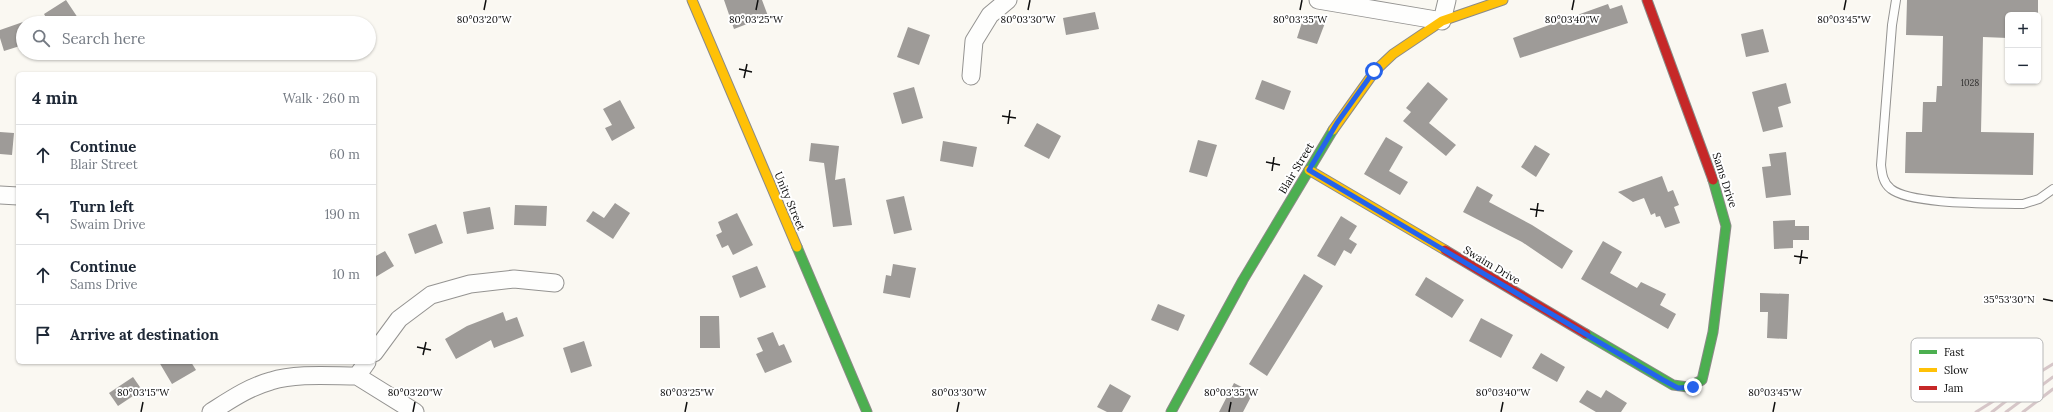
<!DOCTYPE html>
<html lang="en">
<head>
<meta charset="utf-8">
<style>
  body { margin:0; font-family:Lora,serif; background:#f2f2f3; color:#1f2937 }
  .controls { position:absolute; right:12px; top:12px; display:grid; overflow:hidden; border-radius:6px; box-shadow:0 1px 3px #0004 }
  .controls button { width:36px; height:36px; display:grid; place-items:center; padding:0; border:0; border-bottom:1px solid #e0e1e3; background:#fff; color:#1f2937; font:20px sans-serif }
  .stop { position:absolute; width:12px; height:12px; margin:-9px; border:3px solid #2563eb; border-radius:50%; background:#fff }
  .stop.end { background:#2563eb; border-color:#fff; box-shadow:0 1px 4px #0008 }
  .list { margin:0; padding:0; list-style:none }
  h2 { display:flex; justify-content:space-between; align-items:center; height:52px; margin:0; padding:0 16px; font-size:17px }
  h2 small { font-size:13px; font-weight:400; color:#747a83 }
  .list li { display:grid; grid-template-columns:26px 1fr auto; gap:12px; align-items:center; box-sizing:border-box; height:60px; padding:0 16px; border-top:1px solid #e0e1e3 }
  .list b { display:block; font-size:15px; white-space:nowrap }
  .list p { margin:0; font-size:13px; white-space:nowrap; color:#747a83 }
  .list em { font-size:13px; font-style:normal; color:#747a83 }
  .icon { flex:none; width:22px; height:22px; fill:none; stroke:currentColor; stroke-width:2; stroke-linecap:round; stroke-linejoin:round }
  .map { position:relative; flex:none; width:2053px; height:412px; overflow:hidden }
  .search { position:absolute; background:#fff; box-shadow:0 1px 3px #0004; left:16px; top:16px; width:360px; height:44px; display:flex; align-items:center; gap:10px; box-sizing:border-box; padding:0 14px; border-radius:22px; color:#747a83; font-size:15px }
  .panel { position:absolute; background:#fff; box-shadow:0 1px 3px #0004; left:16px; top:72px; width:360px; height:292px; border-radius:6px }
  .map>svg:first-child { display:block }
  .building { fill:#9e9b98 }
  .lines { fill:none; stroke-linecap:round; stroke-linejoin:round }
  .lane-casing { stroke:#949391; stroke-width:10 }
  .street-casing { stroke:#949391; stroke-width:19 }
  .fast-casing { stroke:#8b8a87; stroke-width:11 }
  .slow-casing { stroke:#8b8a87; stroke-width:11 }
  .jam-casing { stroke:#8b8a87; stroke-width:11 }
  .lane { stroke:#fefefd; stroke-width:8 }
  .street { stroke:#fefefd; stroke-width:17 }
  .fast { stroke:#4caf50; stroke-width:9 }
  .slow { stroke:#ffc107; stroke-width:9 }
  .jam { stroke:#c62828; stroke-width:9 }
  .rail { stroke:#d6c6c8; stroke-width:3 }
  .route { stroke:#2563eb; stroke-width:5 }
  .ticks { fill:none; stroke:#0e0e0e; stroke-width:1.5 }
  .labels { text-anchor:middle; stroke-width:4; stroke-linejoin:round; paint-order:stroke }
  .number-label { font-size:9px; fill:#323130 }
  .street-label { font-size:11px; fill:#0e0e0e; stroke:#fff }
  .key { fill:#fff; stroke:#b7b7b7; stroke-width:1 }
  .key-label { font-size:11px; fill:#0e0e0e }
  .ticks-label { font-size:10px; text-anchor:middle; fill:#0e0e0e; stroke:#fff; stroke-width:4; stroke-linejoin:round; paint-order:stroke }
</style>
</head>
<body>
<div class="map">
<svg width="2053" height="412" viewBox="0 0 2053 412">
  <rect width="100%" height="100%" fill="#faf8f2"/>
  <path class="building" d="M66,0l12,18 -8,5h-21l-5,-9z
    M724,0h38l6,16 -34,13z
    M1907,0h131v15h-30v23l-25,-1 -2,95 53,1 -1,42 -128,-2 1,-41h16l1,-30h13l1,-16h5l1,-50 -37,-1z
    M1608,4l2,5 12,-4 6,18 -108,35 -7,-20z
    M1095,12l4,17 -33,6 -3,-17z
    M1304,16l21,7 -8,21 -20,-6z
    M23,22v23l-19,6 -4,-13v-8z
    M908,27l22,8 -11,30 -22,-8z
    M1763,29l6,23 -23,5 -5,-23z
    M1262,80l29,11 -7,19 -29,-11z
    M1428,82l20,17 -19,24 27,22 -10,11 -43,-35 8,-9 -5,-4z
    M1786,83l5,20 -13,4 5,20 -20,5 -11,-40z
    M914,87l9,31 -21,6 -9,-31z
    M620,100l15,28 -23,13 -7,-13 7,-3 -9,-16z
    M1037,123l24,13 -12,23 -25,-13z
    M0,132l14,1 -2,22 -12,-1z
    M1386,137l17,10 -14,24 19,11 -8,13 -36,-21z
    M1198,140l19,5 -10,32 -18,-5z
    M943,141l34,6 -4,20 -33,-6z
    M811,143l28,3 -4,34 10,-2 7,47 -19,2 -9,-64 -15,-2z
    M1535,145l15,9 -14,23 -15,-10z
    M1786,152l5,43 -25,3 -4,-31 9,-1 -2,-12z
    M1662,176l6,16 5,-2 6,15 -5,2 6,16 -15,5 -5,-12 -4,1 -1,-4 -4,2 -7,-17 -11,4 -15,-10z
    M1477,186l16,9 -4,7 43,23 41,26 -11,18 -40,-27 -59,-30z
    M904,196l8,34 -18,4 -8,-34z
    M615,203l15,10 -17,26 -27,-18 7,-10 11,7z
    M515,205l32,1 -1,20 -32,-1z
    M490,207l4,22 -27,5 -4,-22z
    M737,213l16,32 -20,10 -5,-10 -6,3 -6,-13 6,-3 -4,-10z
    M1341,216l16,10 -8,13 8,5 -6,10 -7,-4 -9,16 -18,-10z
    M1795,220v6h14v14h-16v8l-19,1 -1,-28z
    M436,224l7,19 -28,11 -7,-20z
    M1603,241l19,11 -12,21 27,15 4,-6 25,12 -6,11 16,9 -8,15 -87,-50z
    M385,251l9,15 -20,12v-21z
    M893,264l23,4 -6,30 -27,-5 3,-18 5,1z
    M757,266l9,21 -26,11 -8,-22z
    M1304,274l19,12 -56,90 -18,-12z
    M1426,277l38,23 -12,18 -37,-23z
    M1760,293l29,1 -2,45 -20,-1 1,-26h-8z
    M1158,304l27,11 -7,16 -27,-11z
    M503,312l3,9 11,-4 7,19 -30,12 -3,-8 -35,19 -11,-20 22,-13z
    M700,316h19l1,32h-20z
    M1481,318l32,17 -12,23 -32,-17z
    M773,332l6,14 5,-2 8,18 -27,11 -9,-19 7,-3 -6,-13z
    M584,341l8,25 -21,7 -8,-25z
    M1541,353l24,14 -8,15 -25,-14z
    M159,362h32l5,8 -24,14z
    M133,377l9,13 -24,16 -9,-13z
    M1234,383l19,10 -10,19h-24z
    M1110,384l21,12 -9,16h-15l-10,-5z
    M1587,390l14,8 5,-8 21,13 -6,9h-25l-17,-10z"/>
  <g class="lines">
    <defs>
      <path id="lane" d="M1896,0l-4,25 -11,140c1,9 2,18 10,24 20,16 104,14 132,15l16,-5 14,-10"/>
      <path id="street" d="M1318,0l124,21 5,-21
        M971,76l3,-35 16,-26 18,-15
        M0,195l18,1
        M374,353l25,-34 32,-24 39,-11 44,-5 41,4
        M357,376l58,36
        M357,376l10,-14
        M211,412c19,-12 38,-25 60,-31 25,-8 60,-5 86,-5"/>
      <path id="fast" d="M797,247l70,165
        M1586,334l87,51 15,2 14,-7 11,-48 13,-106 -13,-46
        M1171,412l72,-132 90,-150"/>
      <path id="slow" d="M692,0l105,247
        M1333,130l42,-59 18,-17 49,-33 61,-21
        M1309,170l136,80"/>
      <path id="jam" d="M1647,0l66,180
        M1445,250l141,84"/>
    </defs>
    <use href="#lane" class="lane-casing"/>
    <use href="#street" class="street-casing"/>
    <use href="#fast" class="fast-casing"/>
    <use href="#slow" class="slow-casing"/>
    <use href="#jam" class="jam-casing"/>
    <use href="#lane" class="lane"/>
    <use href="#street" class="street"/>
    <use href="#fast" class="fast"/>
    <use href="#slow" class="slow"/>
    <use href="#jam" class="jam"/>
    <path class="rail" d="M1976,412l77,-48
      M1992,412l27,-21
      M2006,412l47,-35
      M2023,412l30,-23"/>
  </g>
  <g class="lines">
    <path class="route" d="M1374,71l-37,52 -28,47 354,210 15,8 15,-1"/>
  </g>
  <path class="ticks" d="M484,10l2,-10M756,10l2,-10M1028,10l2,-10M1300,10l2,-10M1572,10l2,-10M1844,10l2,-10M739,69l13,3M744,78l3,-14M1002,116l14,2M1008,124l2,-14M1266,162l14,3M1272,171l2,-14M1530,209l14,2M1536,217l2,-14M1794,256l14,2M1800,264l2,-14M2043,299l10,2M417,347l14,3M423,355l3,-13M141,412l2,-10M413,412l2,-10M685,412l2,-10M957,412l2,-10M1229,412l2,-10M1501,412l2,-10M1773,412l2,-10"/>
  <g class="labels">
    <g class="number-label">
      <text x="1970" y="86">1028</text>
    </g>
    <g class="street-label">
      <text transform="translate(1296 168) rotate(-59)" y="4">Blair Street</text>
      <text transform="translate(1725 180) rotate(72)" y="4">Sams Drive</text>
      <text transform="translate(790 201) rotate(67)" y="4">Unity Street</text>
      <text transform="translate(1492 265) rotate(31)" y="4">Swaim Drive</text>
    </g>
  </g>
  <rect x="1911" y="338" width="132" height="64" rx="6" class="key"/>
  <rect x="1919" y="350" width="18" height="4" fill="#4caf50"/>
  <rect x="1919" y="368" width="18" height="4" fill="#ffc107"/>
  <rect x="1919" y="386" width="18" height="4" fill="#c62828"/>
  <g class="key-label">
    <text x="1944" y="356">Fast</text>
    <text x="1944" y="374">Slow</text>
    <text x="1944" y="392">Jam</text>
  </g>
  <g class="ticks-label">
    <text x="484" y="23">80°03'20"W</text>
    <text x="756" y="23">80°03'25"W</text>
    <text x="1028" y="23">80°03'30"W</text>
    <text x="1300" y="23">80°03'35"W</text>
    <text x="1572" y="23">80°03'40"W</text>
    <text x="1844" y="23">80°03'45"W</text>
    <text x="2009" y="303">35°53'30"N</text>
    <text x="143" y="396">80°03'15"W</text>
    <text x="415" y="396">80°03'20"W</text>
    <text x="687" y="396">80°03'25"W</text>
    <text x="959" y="396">80°03'30"W</text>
    <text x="1231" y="396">80°03'35"W</text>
    <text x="1503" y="396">80°03'40"W</text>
    <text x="1775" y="396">80°03'45"W</text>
  </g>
</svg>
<div class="controls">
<button>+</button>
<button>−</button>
</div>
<div class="stop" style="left:1374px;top:71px"></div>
<div class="stop end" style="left:1693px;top:387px"></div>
<div class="search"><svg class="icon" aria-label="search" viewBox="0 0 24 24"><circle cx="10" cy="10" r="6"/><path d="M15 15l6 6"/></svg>Search here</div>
<section class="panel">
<h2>4 min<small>Walk · 260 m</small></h2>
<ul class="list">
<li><svg class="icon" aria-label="ahead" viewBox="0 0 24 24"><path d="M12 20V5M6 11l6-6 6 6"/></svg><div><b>Continue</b><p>Blair Street</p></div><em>60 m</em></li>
<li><svg class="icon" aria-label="left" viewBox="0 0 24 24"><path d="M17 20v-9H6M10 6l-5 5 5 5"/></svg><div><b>Turn left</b><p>Swaim Drive</p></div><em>190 m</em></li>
<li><svg class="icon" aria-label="ahead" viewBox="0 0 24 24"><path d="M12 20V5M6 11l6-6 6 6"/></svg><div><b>Continue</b><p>Sams Drive</p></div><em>10 m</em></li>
<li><svg class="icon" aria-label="arrive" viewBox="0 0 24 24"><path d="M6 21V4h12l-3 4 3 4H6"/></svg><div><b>Arrive at destination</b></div></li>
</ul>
</section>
</div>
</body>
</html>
